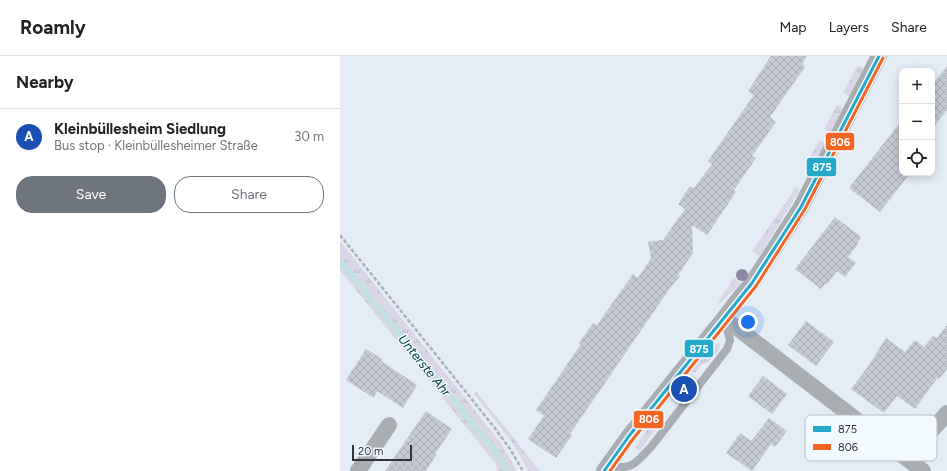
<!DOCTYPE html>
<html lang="en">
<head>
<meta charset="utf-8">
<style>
  body { margin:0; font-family:Figtree,sans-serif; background:#f6f6f6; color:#222 }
  .controls { position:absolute; right:12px; top:12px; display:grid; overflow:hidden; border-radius:8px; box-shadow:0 2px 10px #0003 }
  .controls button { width:36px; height:36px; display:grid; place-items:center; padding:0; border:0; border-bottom:1px solid #e0e0e0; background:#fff; color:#222; font:20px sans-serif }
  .scale { position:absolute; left:12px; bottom:10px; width:60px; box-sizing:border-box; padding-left:4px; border:2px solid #2f353b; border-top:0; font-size:11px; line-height:14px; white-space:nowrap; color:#2f353b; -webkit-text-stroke:3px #f2f9ff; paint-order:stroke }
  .you { position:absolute; left:408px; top:266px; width:14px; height:14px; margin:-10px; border:3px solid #fff; border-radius:50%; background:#1a73e8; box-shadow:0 0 0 6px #1a73e833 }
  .badge { display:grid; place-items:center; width:26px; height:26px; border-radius:50%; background:#6e757c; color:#fff; font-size:13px; font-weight:700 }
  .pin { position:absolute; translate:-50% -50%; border:2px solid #fff; box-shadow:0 1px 4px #0006 }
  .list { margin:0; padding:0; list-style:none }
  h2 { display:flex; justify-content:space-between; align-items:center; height:52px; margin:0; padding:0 16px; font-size:17px }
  h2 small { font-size:13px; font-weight:400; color:#767676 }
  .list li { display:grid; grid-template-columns:26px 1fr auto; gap:12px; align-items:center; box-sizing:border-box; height:56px; padding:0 16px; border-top:1px solid #e0e0e0 }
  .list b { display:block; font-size:15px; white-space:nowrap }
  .list p { margin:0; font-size:13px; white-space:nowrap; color:#767676 }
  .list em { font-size:13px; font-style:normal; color:#767676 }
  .actions { display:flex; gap:8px; padding:12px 16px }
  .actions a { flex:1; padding:9px 0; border:1px solid #6e757c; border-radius:16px; text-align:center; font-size:14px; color:#6e757c }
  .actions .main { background:#6e757c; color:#fff }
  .icon { flex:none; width:22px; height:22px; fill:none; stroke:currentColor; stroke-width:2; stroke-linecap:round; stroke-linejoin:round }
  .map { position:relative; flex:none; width:607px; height:415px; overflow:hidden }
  header { display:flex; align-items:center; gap:24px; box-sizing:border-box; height:56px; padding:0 20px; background:#fff; border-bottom:1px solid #e0e0e0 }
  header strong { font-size:19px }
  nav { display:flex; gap:22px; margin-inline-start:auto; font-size:14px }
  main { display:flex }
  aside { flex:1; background:#fff }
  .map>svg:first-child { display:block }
  .grass { fill:url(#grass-tufts) }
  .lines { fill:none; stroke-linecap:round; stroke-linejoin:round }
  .stream { stroke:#c3e0df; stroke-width:6 }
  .building { fill:url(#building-cross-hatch) }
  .path { stroke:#acb1b4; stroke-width:2.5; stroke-dasharray:4 2; stroke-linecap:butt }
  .lane { stroke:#a8aeb1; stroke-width:8 }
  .street { stroke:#a8aeb1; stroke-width:16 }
  .bus-1-casing { stroke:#f2f9ff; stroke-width:6 }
  .bus-2-casing { stroke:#f2f9ff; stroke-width:6 }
  .bus-1 { stroke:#24a9cb; stroke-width:3 }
  .bus-2 { stroke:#f26522; stroke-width:3 }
  .tree { fill:#8e87a1 }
  .labels { text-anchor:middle; stroke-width:3; stroke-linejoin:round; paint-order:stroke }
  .water-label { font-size:13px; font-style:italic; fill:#07413d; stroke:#f2f9ff }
  .key { fill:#f2f9ff; stroke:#b8bec4; stroke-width:1 }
  .key-label { font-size:11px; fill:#2f353b }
  .line-badge { stroke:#f2f9ff; stroke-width:1.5 }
  .badge-label { font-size:11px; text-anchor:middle; font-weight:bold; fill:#fff }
</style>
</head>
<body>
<header>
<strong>Roamly</strong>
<nav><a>Map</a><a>Layers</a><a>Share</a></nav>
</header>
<main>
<aside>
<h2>Nearby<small></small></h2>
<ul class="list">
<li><span class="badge" style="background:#1a4fb4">A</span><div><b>Kleinbüllesheim Siedlung</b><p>Bus stop · Kleinbüllesheimer Straße</p></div><em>30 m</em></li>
</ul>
<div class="actions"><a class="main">Save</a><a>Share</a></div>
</aside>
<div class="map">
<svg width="607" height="415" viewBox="0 0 607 415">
  <defs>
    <pattern id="grass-tufts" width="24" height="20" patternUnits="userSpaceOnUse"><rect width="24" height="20" fill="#d8d6e7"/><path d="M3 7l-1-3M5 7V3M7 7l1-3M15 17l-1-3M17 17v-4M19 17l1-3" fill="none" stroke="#bab8c7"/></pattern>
    <pattern id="building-cross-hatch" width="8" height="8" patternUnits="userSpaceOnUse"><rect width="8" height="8" fill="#c5cad2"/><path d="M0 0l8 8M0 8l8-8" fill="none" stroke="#aaaeb5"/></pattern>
  </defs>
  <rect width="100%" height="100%" fill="#e4edf5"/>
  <path class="grass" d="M518,9l5,3 -14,28 -6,-3z
    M497,49l6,3 -13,24 -6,-3z
    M479,84l6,3 -14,27 -6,-3z
    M455,131l5,3 -41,66 -7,-5 39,-56z
    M0,185l160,201 17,29h-19l-3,-8 -155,-193z
    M394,222l7,5 -21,20 -2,-1z
    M378,287l2,1v2c-3,7 -10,17 -17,17l-8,10 -4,-3 22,-25z
    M136,335l64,80h-12c-13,-29 -34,-52 -54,-77z
    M320,356l4,3 1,2 -26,34 -4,-4 18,-25 2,-4z"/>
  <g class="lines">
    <path class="stream" d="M0,205l152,186 8,10 7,14"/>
  </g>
  <path class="building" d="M431,0h36l-5,8 3,3 -35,50 6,5 -24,34 4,2 -22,32 2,2 -29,43 -15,-10 1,28 -15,22 2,1 -10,12 -100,146 2,1 -16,23 -28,-19 16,-23 -8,-6 45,-66 -2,-1 14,-20 4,2 36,-51 5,4 13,-20 -3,-16 15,-2 22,-31 -7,-5 12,-18 4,2 18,-24 -4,-3 46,-66 -6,-4z
    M607,10v44l-15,19v-44z
    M562,64v48l-2,2 2,1v2h2l4,3 -28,36 -31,-24z
    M495,161l26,20 -3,5v2l-10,13 8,6 -11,14 -8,-6 -10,13h-2l-4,5 -26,-20z
    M466,265l28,21 -18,24 -28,-21z
    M607,269v44l-8,10 -2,-1 -22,31 -18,-13 -13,17 -33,-24 16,-21 19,-30 19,14 10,-12 9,7 9,-11 4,2z
    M26,293l16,10 -1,2 36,24 -14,23 -26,-17 -3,7 -28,-18z
    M423,320l24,18 -15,20 -24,-18z
    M86,355l26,18 -17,25 1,1 -10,16h-41z
    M429,362l18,13 -12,16 -4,-3 -19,27 -26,-18 14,-20 11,8z"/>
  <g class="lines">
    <path class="path" d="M0,179l154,192 16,22 13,22"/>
    <path class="lane" d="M268,409c5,1 9,2 14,2 12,1 21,-12 29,-20l76,-98 3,-9 -5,-19"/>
    <path class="street" d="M384,262l199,153
      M567,403l40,-46
      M18,415l31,-46
      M264,415l25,-35 95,-118 16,-21 12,-14 15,-23 34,-53 78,-151"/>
    <defs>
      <path id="bus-1" d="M264,415l25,-35 123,-153 49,-76 78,-151"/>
      <path id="bus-2" d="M270,415l23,-32 123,-153 49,-77 78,-151"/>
    </defs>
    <use href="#bus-1" class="bus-1-casing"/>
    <use href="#bus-2" class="bus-2-casing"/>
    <use href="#bus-1" class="bus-1"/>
    <use href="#bus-2" class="bus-2"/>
  </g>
  <circle class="tree" cx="402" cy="219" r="6"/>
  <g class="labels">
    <g class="water-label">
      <text transform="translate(85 309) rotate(51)" y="5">Unterste Ahr</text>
    </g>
  </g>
  <rect x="465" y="359" width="132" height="46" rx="6" class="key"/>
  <rect x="473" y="370" width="18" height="6" fill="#24a9cb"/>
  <rect x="473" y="388" width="18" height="6" fill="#f26522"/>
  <g class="key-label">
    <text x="498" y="377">875</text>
    <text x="498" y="395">806</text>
  </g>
  <g class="line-badge">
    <rect x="485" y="76" width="30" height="19" rx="4" fill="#f26522"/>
    <rect x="466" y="101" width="31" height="20" rx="4" fill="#24a9cb"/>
    <rect x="344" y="283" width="30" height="19" rx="4" fill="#24a9cb"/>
    <rect x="293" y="354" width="31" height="19" rx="4" fill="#f26522"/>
  </g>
  <g class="badge-label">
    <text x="500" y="90">806</text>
    <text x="482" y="115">875</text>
    <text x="359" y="297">875</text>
    <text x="309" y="367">806</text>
  </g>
</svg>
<div class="controls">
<button>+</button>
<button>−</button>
<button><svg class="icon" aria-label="locate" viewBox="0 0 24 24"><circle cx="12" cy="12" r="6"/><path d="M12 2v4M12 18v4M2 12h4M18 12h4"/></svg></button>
</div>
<div class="scale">20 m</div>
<div class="you"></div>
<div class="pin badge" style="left:344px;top:333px;background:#1a4fb4">A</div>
</div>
</main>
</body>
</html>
